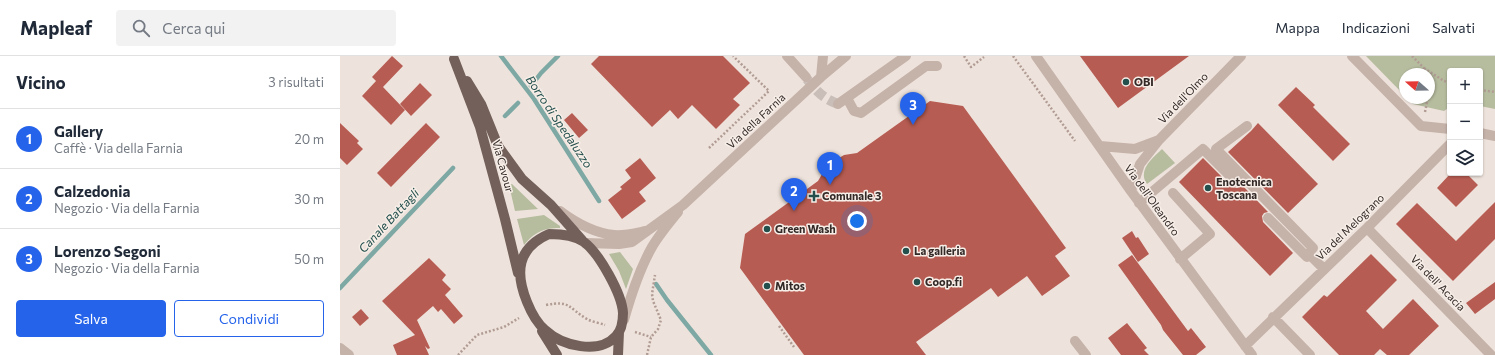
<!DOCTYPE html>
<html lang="it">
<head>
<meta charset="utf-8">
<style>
  body { margin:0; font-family:Commissioner,sans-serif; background:#f2f2f3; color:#1f2937 }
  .controls { position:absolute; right:12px; top:12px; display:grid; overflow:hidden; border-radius:4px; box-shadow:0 1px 3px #0004 }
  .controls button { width:36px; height:36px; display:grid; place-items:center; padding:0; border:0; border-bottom:1px solid #e0e1e3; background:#fff; color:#1f2937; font:20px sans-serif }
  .compass { position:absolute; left:1059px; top:12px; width:36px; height:36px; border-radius:50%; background:#fff; box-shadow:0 1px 3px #0004; rotate:290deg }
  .you { position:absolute; left:517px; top:165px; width:14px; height:14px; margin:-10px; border:3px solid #fff; border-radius:50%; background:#1a73e8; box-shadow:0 0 0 6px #1a73e833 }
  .badge { display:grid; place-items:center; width:26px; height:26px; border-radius:50%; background:#2563eb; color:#fff; font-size:13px; font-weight:700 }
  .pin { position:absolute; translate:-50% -33px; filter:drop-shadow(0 1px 2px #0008) }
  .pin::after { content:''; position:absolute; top:21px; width:14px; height:12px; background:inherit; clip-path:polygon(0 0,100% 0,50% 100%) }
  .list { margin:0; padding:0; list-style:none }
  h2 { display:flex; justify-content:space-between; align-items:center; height:52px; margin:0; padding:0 16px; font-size:17px }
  h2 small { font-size:13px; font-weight:400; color:#747a83 }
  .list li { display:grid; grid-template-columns:26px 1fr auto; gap:12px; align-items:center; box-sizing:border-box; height:60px; padding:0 16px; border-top:1px solid #e0e1e3 }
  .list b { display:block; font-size:15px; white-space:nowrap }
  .list p { margin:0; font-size:13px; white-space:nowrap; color:#747a83 }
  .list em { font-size:13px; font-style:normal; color:#747a83 }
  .actions { display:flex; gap:8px; padding:12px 16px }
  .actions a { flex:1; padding:9px 0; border:1px solid #2563eb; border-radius:4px; text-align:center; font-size:14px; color:#2563eb }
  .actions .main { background:#2563eb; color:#fff }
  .icon { flex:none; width:22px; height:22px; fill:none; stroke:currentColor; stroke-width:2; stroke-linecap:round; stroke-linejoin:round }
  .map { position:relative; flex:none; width:1155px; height:299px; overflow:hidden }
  header { display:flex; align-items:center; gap:24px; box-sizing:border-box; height:56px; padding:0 20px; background:#fff; border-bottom:1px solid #e0e1e3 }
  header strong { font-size:19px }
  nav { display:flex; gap:22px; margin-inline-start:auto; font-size:14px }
  .search { width:280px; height:36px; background:#f2f2f3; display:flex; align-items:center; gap:10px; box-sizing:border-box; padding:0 14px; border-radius:4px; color:#747a83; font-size:15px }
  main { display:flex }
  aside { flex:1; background:#fff }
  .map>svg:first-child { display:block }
  .green { fill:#b6bc9e }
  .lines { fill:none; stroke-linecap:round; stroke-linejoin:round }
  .stream { stroke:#7ea8a4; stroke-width:4.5 }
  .building { fill:#b75c52 }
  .minor-tunnel { stroke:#c9beb8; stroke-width:10; stroke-dasharray:10 5; stroke-linecap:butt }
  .path { stroke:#b19c94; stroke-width:2.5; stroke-dasharray:2 2; stroke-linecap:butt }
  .minor { stroke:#c5b2a9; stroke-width:10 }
  .major { stroke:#73605b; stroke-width:10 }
  .poi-dot { fill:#234f4c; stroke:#f7eee8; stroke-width:1.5 }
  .labels { text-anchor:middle; stroke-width:3; stroke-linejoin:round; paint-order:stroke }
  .poi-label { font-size:11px; font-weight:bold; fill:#332a28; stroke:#f7eee8; text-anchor:start }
  .street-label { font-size:11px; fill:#332a28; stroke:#f7eee8 }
  .water-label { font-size:12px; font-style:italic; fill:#234f4c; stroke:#f7eee8 }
</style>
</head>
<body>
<header>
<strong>Mapleaf</strong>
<div class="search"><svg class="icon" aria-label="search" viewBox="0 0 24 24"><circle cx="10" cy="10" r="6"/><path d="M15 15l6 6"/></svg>Cerca qui</div>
<nav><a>Mappa</a><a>Indicazioni</a><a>Salvati</a></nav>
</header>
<main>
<aside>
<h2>Vicino<small>3 risultati</small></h2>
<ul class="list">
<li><span class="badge">1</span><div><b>Gallery</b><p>Caffè · Via della Farnia</p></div><em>20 m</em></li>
<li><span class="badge">2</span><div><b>Calzedonia</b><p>Negozio · Via della Farnia</p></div><em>30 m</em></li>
<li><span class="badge">3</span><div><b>Lorenzo Segoni</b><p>Negozio · Via della Farnia</p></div><em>50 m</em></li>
</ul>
<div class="actions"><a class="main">Salva</a><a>Condividi</a></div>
</aside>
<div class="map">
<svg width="1155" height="299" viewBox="0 0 1155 299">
  <rect width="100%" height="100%" fill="#eee3dc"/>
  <path class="green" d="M1026,0h129v53l-15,-3v-35h-30v36l-6,4 -31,-7 -6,-6h22v-24h-24v22z
    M822,93l13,14 -28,21c-10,-14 6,-26 15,-35z
    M172,128l26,25 -23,2 -6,-26z
    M204,159l16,11v2c-17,0 -25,4 -36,17l-7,-26z
    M280,196l13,17 -7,20 -7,-18 -10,-17z"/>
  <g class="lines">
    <path class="stream" d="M161,0l33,43 65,102
      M191,30l10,-13 17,-17
      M165,60l13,-13
      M316,228l11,16 44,55
      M0,232l113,-120"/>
  </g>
  <path class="building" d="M52,0l11,10 -20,21 22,23 -14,15 -29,-29 14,-15 -4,-4z
    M259,0h124l27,27 -17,16 7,6 -24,24 -24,-24 -14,14 -8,-9 -18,17 -61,-63z
    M740,0h109l-71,52z
    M80,27l12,12 -21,21 -11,-12z
    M956,31l19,18 -2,2 37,37 -17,17 -55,-56z
    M590,45l33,5 103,142 -11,8 15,20 -28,20 -15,-20 -29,21 -7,-9 -75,54 10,13h-122l-64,-87 5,-34 73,-53 7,-12 9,-8 10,-6 13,-2z
    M232,57l16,17 -9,8 -15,-18z
    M0,67l19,18 -2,2 6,6 -16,16 -7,-7z
    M86,67l14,14 -49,50 -14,-14z
    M918,67l60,61 -30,29 -60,-61 23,-21z
    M300,102l16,20 -17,14 7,9 -24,18 -14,-19 14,-11 -2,-2 11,-9 -6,-8z
    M863,102l29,29 5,1 5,-3 26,27 -4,1 -2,3 1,6 30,31 -23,23 -91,-94z
    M1111,117h15l12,12 -22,22 -19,-19z
    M1155,146v37l-42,42 -57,-57 21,-21 39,38z
    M792,175l4,7 2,-1 11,17 -11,8 -16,-24z
    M1031,198l26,26 -31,31 17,18 30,-30 26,27 -30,29h-22l-7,-6 -6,6h-35l-37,-38 22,-22 3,2z
    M792,199l56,76 3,-3 15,19 -10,8h-13l-20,-25 -2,-5 -43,-60z
    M89,202l17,17 -4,5 9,9 -6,6 18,21 -9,8 -13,-15 -3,3 -5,-6 -16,14 13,28 -2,1 -3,-3 4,9h-32l-4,-10 22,-10 -33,-34z
    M1155,226v17l-20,15 -9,-11z
    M21,253l8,9 -9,8 -8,-9z
    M787,267l20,25 -3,2 5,5h-28l-13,-17z"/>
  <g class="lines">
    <path class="minor-tunnel" d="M467,23c9,12 17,20 31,25"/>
    <path class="path" d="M624,0l7,11 13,-10
      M673,0l62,85
      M1072,0l12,12 1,6
      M1084,12l20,13 6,2
      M1140,34l15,2
      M1085,56l3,-14
      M369,92l60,-57 -36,-35
      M206,249c25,-5 22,3 41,14 5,3 13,4 18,6
      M439,270l15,21
      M295,276l16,5
      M118,299l19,-20 27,-8 15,-9
      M307,299l4,-18 7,-8 3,-9 -8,-19 -1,-7 3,-19"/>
    <path class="minor" d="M447,0l19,21
      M696,0l95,135 121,164
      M1012,0l69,70 29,3
      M481,21l2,-21
      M507,42l7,13 7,2 65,-47h11
      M498,48l68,-48
      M907,70l-31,23 97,99
      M1140,77l15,3
      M760,90l35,3 24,-9
      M791,135l9,-27 19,-24 82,-84
      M833,137l37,41 -30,25
      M799,147l64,-54 33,33
      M220,155c16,12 34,22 54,24 10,1 22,-2 32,-4
      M928,162l39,39
      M1027,172l124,127
      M245,187l34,1 13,-2 51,-37 138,-128 25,-21
      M972,193l-3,5 15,15
      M933,261l37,38
      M284,264c7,-25 15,-50 28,-73 7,-12 17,-24 26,-35
      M735,285l11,14
      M905,290l122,-118 83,-84
      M0,292l9,7"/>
    <path class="major" d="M114,3l26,68 25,92 13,54
      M127,25l14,23 17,42 24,33 29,26 31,35
      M209,178c12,0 25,1 35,8 15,11 38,52 39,71 0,8 -1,17 -7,23 -17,19 -54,10 -71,-6 -8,-7 -14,-18 -18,-28 -12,-29 -10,-54 22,-68z
      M202,275l15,24
      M278,299l1,-23"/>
  </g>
  <g class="poi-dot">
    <circle cx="786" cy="26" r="4"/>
    <circle cx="868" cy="132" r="4"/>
    <path d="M472 134h4v4h4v4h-4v4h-4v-4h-4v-4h4z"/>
    <circle cx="427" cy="173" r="4"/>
    <circle cx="566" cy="195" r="4"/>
    <circle cx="577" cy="226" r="4"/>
    <circle cx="427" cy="230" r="4"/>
  </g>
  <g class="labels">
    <g class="poi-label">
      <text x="794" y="30">OBI</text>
      <text x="876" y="130">Enotecnica<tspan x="876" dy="13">Toscana</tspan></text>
      <text x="482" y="144">Comunale 3</text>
      <text x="435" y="177">Green Wash</text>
      <text x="574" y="199">La galleria</text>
      <text x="585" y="230">Coop.fi</text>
      <text x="435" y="234">Mitos</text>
    </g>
    <g class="street-label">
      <text transform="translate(843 42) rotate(-46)" y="4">Via dell'Olmo</text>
      <text transform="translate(416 65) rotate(-43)" y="4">Via della Farnia</text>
      <text transform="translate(163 110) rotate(75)" y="4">Via Cavour</text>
      <text transform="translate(812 144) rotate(54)" y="4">Via dell'Oleandro</text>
      <text transform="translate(1010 171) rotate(-44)" y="4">Via del Melograno</text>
      <text transform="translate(1098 227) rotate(46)" y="4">Via dell' Acacia</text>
    </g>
    <g class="water-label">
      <text transform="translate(219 66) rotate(56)" y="4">Borro di Spedaluzzo</text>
      <text transform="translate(49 165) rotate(-47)" y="4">Canale Battagli</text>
    </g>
  </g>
</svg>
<div class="controls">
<button>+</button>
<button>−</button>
<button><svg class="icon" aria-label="layers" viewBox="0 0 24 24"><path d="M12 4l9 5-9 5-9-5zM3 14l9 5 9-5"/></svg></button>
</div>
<svg class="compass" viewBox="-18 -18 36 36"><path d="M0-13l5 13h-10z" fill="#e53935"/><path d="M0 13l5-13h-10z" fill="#747a83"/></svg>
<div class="you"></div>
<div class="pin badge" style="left:490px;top:129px">1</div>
<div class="pin badge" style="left:454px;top:155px">2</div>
<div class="pin badge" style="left:573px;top:69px">3</div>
</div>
</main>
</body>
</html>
